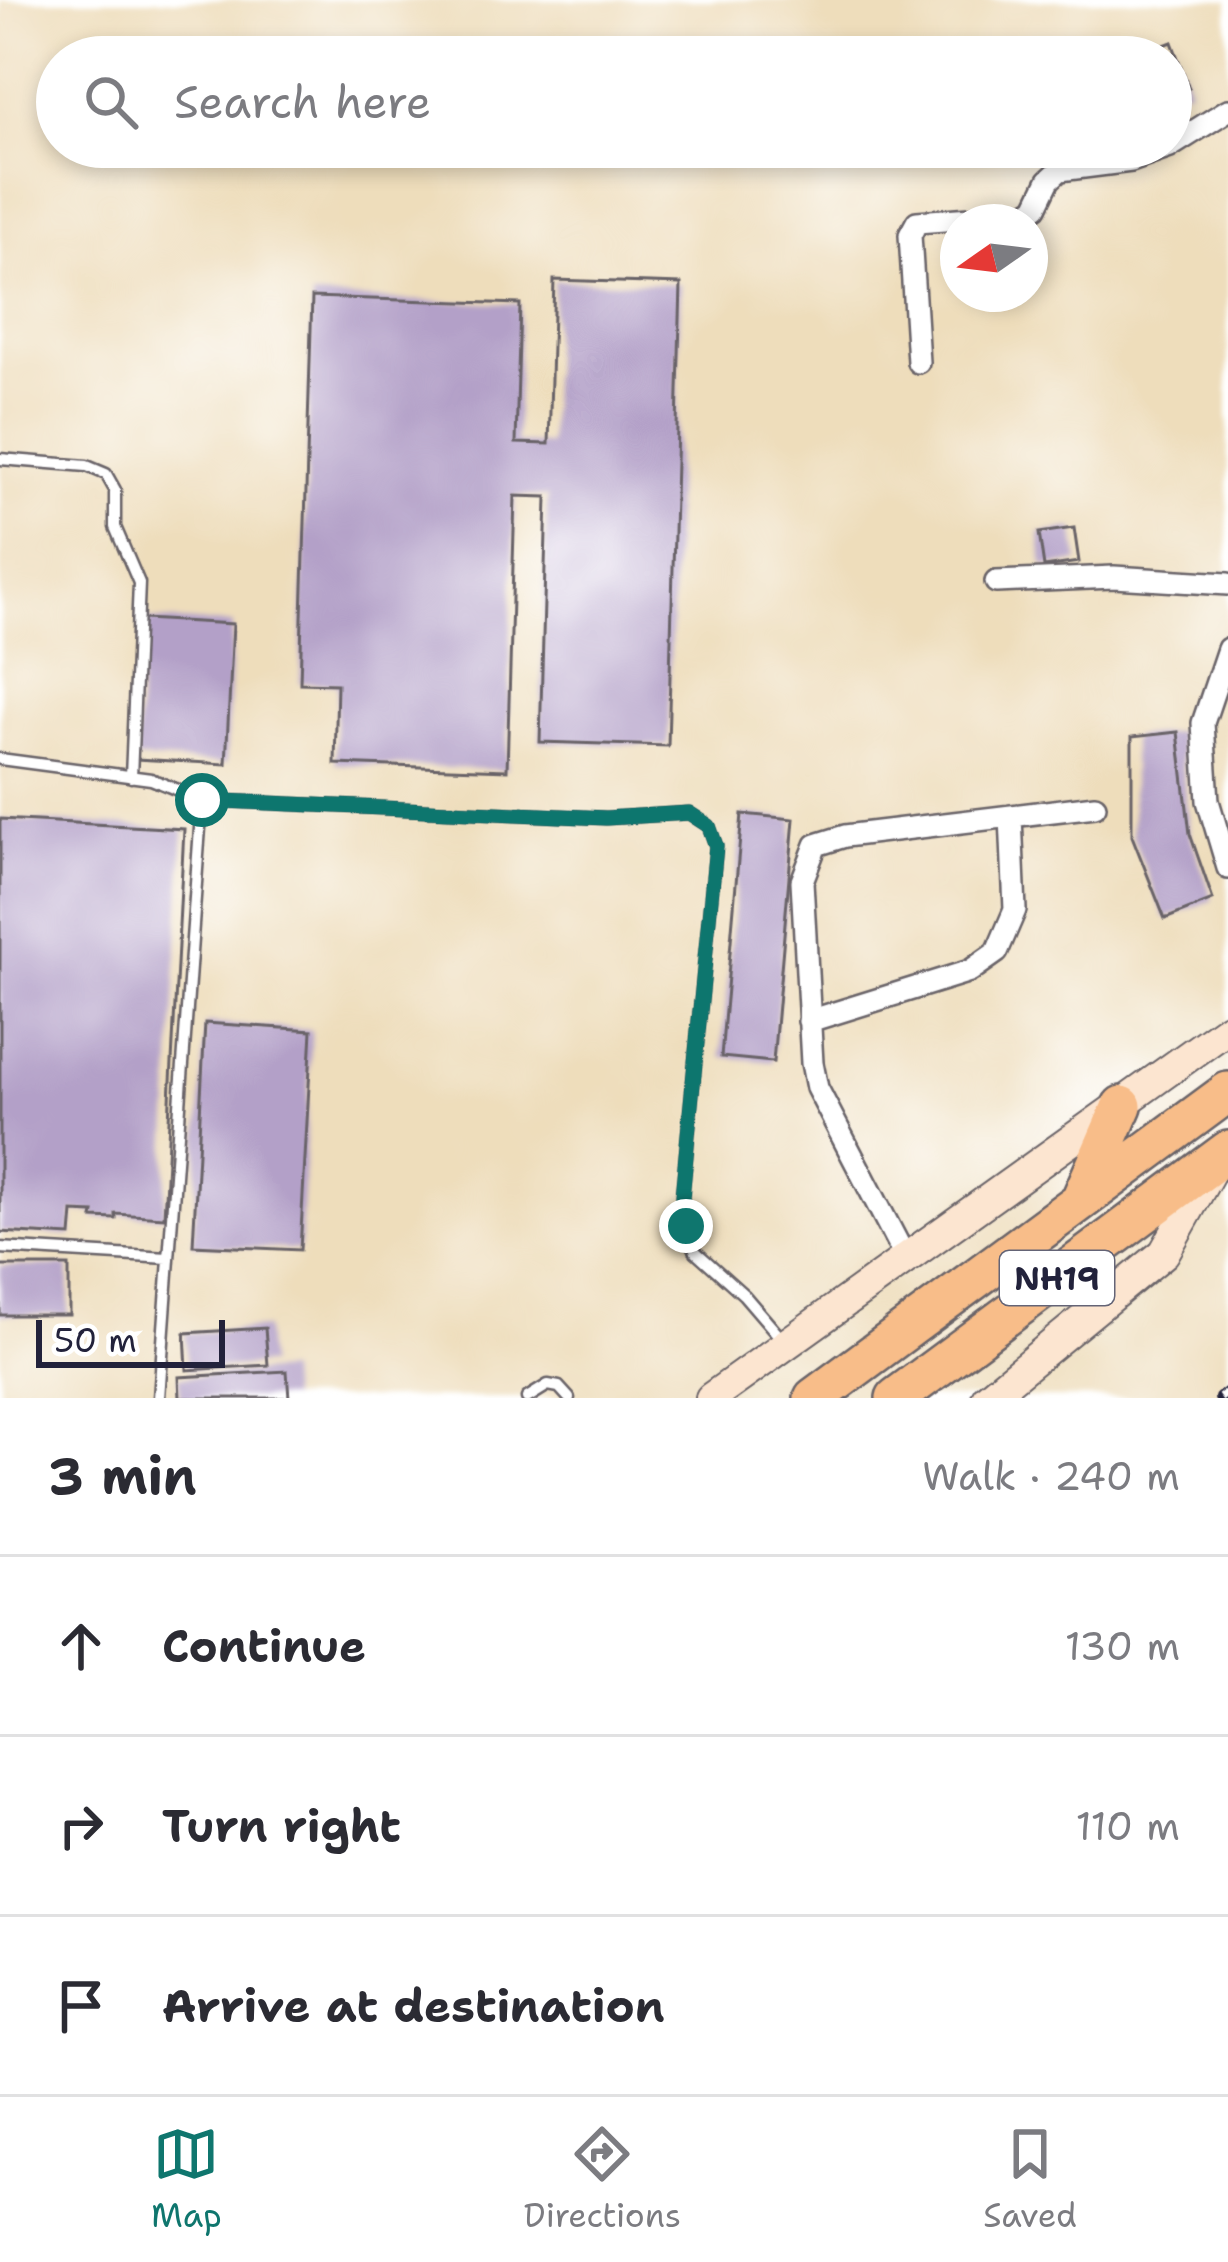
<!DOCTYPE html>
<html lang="en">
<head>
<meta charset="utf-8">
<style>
  body { margin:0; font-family:"Shantell Sans",sans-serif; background:#f2f2f3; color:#2b2b33 }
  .compass { position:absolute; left:940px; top:204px; width:108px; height:108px; border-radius:50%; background:#fff; box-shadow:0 6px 18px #0003; rotate:256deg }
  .scale { position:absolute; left:36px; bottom:30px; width:189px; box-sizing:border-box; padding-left:12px; border:6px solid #22223b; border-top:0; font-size:33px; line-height:42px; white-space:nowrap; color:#22223b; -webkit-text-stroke:9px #fff; paint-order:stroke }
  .stop { position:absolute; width:36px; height:36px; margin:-27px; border:9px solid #0f766e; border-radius:50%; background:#fff }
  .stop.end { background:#0f766e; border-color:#fff; box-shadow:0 3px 12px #0008 }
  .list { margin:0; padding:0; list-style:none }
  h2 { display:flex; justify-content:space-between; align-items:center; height:156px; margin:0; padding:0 48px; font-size:51px }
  h2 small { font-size:39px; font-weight:400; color:#7c7c81 }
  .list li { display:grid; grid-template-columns:78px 1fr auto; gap:36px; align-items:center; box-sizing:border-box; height:180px; padding:0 48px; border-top:3px solid #e1e1e2 }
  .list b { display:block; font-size:45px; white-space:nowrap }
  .list em { font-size:39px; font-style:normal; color:#7c7c81 }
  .icon { flex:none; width:66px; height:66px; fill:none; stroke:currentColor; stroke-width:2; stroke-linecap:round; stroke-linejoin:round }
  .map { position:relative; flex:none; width:1228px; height:1398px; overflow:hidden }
  .search { position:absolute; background:#fff; box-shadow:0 6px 18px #0003; left:36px; right:36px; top:36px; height:132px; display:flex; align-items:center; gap:30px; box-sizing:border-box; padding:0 42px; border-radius:66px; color:#7c7c81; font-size:45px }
  .sheet { height:696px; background:#fff }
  nav { display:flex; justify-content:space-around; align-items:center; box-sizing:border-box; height:168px; border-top:3px solid #e1e1e2; background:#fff; font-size:33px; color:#7c7c81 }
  nav a { display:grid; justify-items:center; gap:6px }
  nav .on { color:#0f766e }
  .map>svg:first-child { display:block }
  .building { fill:#b3a0c8 }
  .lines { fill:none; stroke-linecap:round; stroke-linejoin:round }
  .lane-casing { stroke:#696368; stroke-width:15 }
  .street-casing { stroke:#696368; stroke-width:26 }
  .secondary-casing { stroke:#696368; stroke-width:34 }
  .highway-casing { stroke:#696368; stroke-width:44 }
  .lane { stroke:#fff; stroke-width:10 }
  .street { stroke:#fff; stroke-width:21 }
  .secondary { stroke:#fce5d0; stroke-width:30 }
  .highway { stroke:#f8bd89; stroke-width:39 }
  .rail-casing { stroke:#22223b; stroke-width:12 }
  .rail { stroke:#fff; stroke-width:8; stroke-dasharray:22; stroke-linecap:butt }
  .route { stroke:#0f766e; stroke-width:15 }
  .labels { text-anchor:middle; stroke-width:9; stroke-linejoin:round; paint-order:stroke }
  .shield { fill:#fff; stroke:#646476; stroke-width:3 }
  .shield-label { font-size:33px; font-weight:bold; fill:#22223b }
</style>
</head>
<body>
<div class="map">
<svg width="1228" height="1398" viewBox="0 0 1228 1398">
  <rect width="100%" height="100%" fill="#fff"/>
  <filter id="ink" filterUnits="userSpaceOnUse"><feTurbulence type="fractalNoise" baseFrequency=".00833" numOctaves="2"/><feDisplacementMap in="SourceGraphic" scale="24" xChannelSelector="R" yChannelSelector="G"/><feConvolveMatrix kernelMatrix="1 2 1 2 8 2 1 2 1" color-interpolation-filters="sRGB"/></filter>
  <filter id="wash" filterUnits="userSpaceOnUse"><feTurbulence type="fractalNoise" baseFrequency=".004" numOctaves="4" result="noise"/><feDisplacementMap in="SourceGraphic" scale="48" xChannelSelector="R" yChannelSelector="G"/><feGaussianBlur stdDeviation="2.7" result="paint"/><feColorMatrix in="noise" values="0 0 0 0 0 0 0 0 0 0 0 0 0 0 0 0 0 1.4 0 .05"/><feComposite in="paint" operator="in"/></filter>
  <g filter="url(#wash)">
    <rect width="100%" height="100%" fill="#edb"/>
    <g id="blocks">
      <path class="building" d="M1172,42l17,46 -18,6v-37h-38z
        M554,280l127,4 -13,462 -128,-4 7,-245 -32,-1 -8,274 -172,-6 2,-80 -37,-1 12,-386 208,7 -4,139 33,1z
        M1074,528l5,34 -35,5 -5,-34z
        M143,619l90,5 -7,140 -90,-5z
        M1178,732l12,102 23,66 -48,19 -33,-83v-99z
        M742,814l52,5 -21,243 -52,-5z
        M0,819l184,10 -20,388 -48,-3v5l-23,-1 1,-5 -21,-1 -2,24 -71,-4z
        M205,1023l107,7 -12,220 -107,-5z
        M0,1266h69v49h-69z
        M265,1328l3,37 -81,5 -2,-37z
        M287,1371l2,27h-109l-1,-21z"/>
    </g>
  </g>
  <g filter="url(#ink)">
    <use href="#blocks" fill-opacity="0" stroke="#696368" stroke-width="3"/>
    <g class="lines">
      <defs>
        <path id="lane" d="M0,459l87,7 19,8 9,16v37l24,56 -8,194
          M0,759l151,20 51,21
          M0,1248l168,10
          M159,1398l43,-598 404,18 83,-5 20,13 7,20 -34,351 4,29 10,26 48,43 42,49
          M527,1398l21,-13 11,2 10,11"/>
        <path id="street" d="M1171,146l57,-36
          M918,362l-8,-127 7,-13 108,-8 11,-7 13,-27 11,-10 71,-9 39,-14
          M996,582l118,-5 114,7
          M1228,649l-25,74 5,78 20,67
          M809,1021l161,-50 27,-19 18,-42 -4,-94
          M907,1261l-90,-173 -5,-25 -10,-182 14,-36 29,-9 250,-30"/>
        <path id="secondary" d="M711,1398l517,-370
          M987,1398l177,-145 48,-85"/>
        <path id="highway" d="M1083,1195l39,-89
          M814,1398l414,-306
          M896,1398l332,-247"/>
      </defs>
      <use href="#lane" class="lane-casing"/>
      <use href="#street" class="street-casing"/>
      <use href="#secondary" class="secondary-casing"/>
      <use href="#highway" class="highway-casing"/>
      <use href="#lane" class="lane"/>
      <use href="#street" class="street"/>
      <use href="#secondary" class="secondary"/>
      <use href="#highway" class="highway"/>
      <defs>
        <path id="rail" d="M1220,1398l8,-6"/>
      </defs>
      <use href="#rail" class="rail-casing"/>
      <use href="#rail" class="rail"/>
    </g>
  </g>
  <g class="lines" filter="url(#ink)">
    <path class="route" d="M202,800l404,18 83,-5 20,13 7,20 -34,351 4,29"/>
  </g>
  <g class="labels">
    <rect class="shield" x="1000" y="1251" width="114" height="54" rx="9"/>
    <g class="shield-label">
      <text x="1057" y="1290">NH19</text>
    </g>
  </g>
</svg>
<svg class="compass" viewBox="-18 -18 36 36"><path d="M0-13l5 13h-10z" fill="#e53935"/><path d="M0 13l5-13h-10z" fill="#7c7c81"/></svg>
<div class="scale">50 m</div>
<div class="stop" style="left:202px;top:800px"></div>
<div class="stop end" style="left:686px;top:1226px"></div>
<div class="search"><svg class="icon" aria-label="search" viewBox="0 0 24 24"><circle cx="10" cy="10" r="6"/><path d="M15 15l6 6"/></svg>Search here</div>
</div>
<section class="sheet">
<h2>3 min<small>Walk · 240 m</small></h2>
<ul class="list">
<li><svg class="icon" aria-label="ahead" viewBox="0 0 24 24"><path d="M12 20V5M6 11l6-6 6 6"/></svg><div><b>Continue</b></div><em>130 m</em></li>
<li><svg class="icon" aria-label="right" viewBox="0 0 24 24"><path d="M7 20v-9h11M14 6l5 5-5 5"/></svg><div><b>Turn right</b></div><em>110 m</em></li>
<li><svg class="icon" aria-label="arrive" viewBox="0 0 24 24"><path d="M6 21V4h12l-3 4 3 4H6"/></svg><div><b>Arrive at destination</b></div></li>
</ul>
</section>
<nav>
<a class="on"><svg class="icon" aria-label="map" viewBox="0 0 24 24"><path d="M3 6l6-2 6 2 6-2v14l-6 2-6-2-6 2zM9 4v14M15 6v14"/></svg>Map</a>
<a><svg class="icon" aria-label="directions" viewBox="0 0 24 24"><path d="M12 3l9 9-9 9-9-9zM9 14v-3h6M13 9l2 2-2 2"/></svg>Directions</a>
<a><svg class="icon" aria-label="saved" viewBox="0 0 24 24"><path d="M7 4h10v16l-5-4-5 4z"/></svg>Saved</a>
</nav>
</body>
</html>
